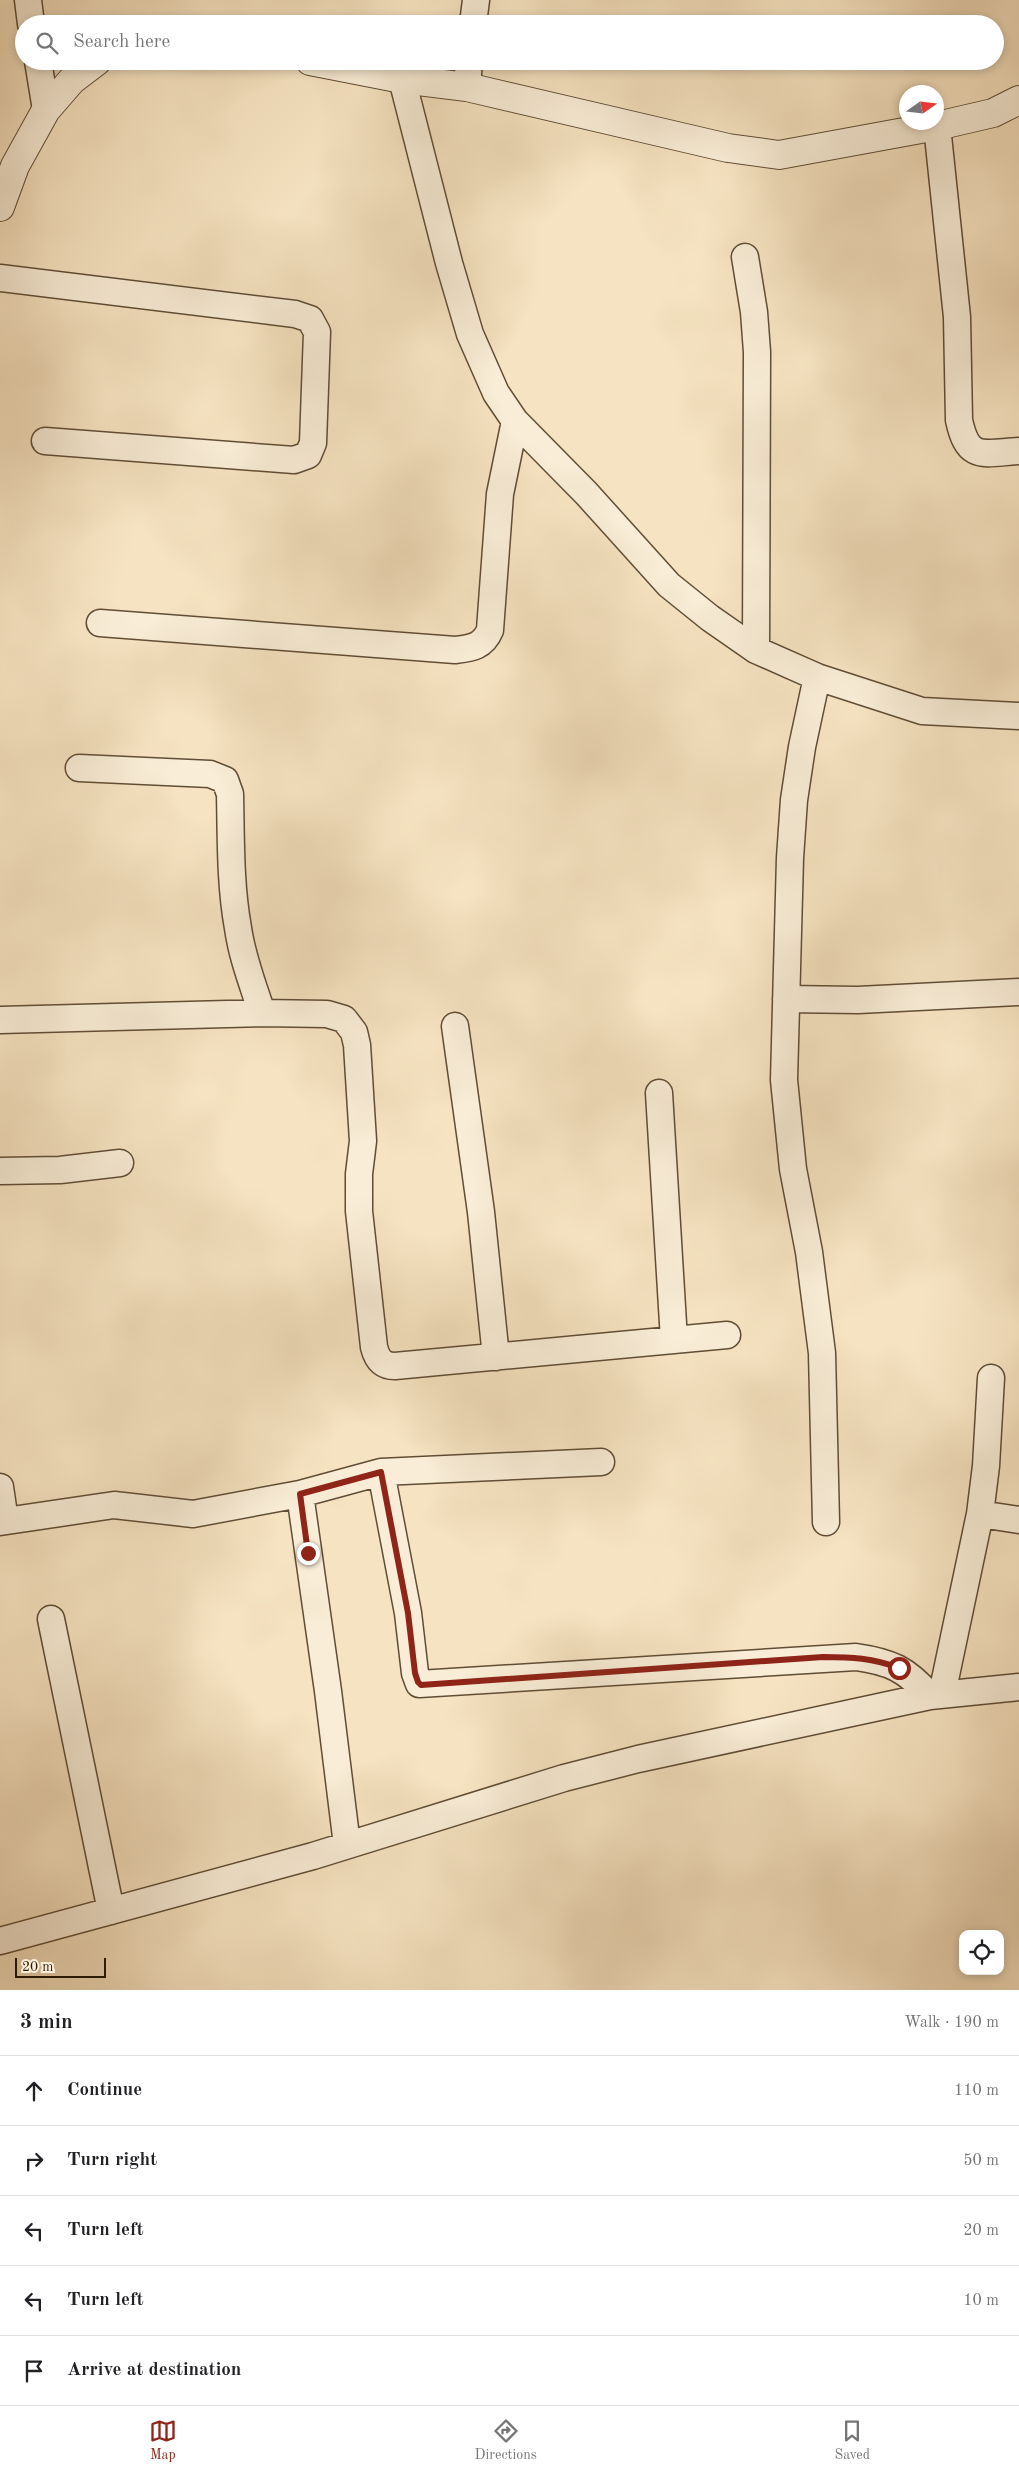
<!DOCTYPE html>
<html lang="en">
<head>
<meta charset="utf-8">
<style>
  body { margin:0; font-family:"Old Standard TT",serif; background:#f2f2f2; color:#202124 }
  .controls { position:absolute; right:15px; bottom:15px; display:grid; overflow:hidden; border-radius:10px; box-shadow:0 2px 8px #0003 }
  .controls button { width:45px; height:45px; display:grid; place-items:center; padding:0; border:0; border-bottom:1px solid #e0e0e0; background:#fff; color:#202124; font:25px sans-serif }
  .compass { position:absolute; left:899px; top:85px; width:45px; height:45px; border-radius:50%; background:#fff; box-shadow:0 2px 8px #0003; rotate:76deg }
  .scale { position:absolute; left:15px; bottom:12px; width:91px; box-sizing:border-box; padding-left:5px; border:2px solid #2e1b06; border-top:0; font-size:14px; line-height:18px; white-space:nowrap; color:#2e1b06; -webkit-text-stroke:4px #f9edd7; paint-order:stroke }
  .stop { position:absolute; width:15px; height:15px; margin:-11px; border:4px solid #8f2418; border-radius:50%; background:#fff }
  .stop.end { background:#8f2418; border-color:#fff; box-shadow:0 1px 5px #0008 }
  .list { margin:0; padding:0; list-style:none }
  h2 { display:flex; justify-content:space-between; align-items:center; height:65px; margin:0; padding:0 20px; font-size:21px }
  h2 small { font-size:16px; font-weight:400; color:#757577 }
  .list li { display:grid; grid-template-columns:32px 1fr auto; gap:15px; align-items:center; box-sizing:border-box; height:70px; padding:0 20px; border-top:1px solid #e0e0e0 }
  .list b { display:block; font-size:19px; white-space:nowrap }
  .list em { font-size:16px; font-style:normal; color:#757577 }
  .icon { flex:none; width:28px; height:28px; fill:none; stroke:currentColor; stroke-width:2; stroke-linecap:round; stroke-linejoin:round }
  .map { position:relative; flex:none; width:1019px; height:1990px; overflow:hidden }
  .search { position:absolute; background:#fff; box-shadow:0 2px 8px #0003; left:15px; right:15px; top:15px; height:55px; display:flex; align-items:center; gap:12px; box-sizing:border-box; padding:0 18px; border-radius:28px; color:#757577; font-size:19px }
  .sheet { height:415px; background:#fff }
  nav { display:flex; justify-content:space-around; align-items:center; box-sizing:border-box; height:70px; border-top:1px solid #e0e0e0; background:#fff; font-size:14px; color:#757577 }
  nav a { display:grid; justify-items:center; gap:2px }
  nav .on { color:#8f2418 }
  .map>svg:first-child { display:block }
  .lines { fill:none; stroke-linecap:round; stroke-linejoin:round }
  .minor-casing { stroke:#604d35; stroke-width:29 }
  .tertiary-casing { stroke:#604d35; stroke-width:30 }
  .minor { stroke:#f9edd7; stroke-width:26 }
  .tertiary { stroke:#f9edd7; stroke-width:28 }
  .route { stroke:#8f2418; stroke-width:6 }
</style>
</head>
<body>
<div class="map">
<svg width="1019" height="1990" viewBox="0 0 1019 1990">
  <rect width="100%" height="100%" fill="#f6e3c1"/>
  <filter id="stains"><feTurbulence type="fractalNoise" baseFrequency=".004" numOctaves="4"/><feColorMatrix values="0 0 0 0 .2 0 0 0 0 .09 0 0 0 0 .02 0 0 0 .5 -.17"/></filter>
  <radialGradient id="worn" r=".72"><stop offset=".6" stop-color="#630" stop-opacity="0"/><stop offset="1" stop-color="#630" stop-opacity=".3"/></radialGradient>
  <g class="lines">
    <defs>
      <path id="minor" d="M28,0l3,24
        M473,24l3,-24
        M38,61l8,49
        M402,79l47,184 21,71 26,59 19,28 71,72 83,92 41,33 46,32 61,27 105,34 97,5
        M467,87l2,-26
        M937,126l20,191 2,103c9,42 24,33 60,31
        M745,257l9,55 3,40 -1,298
        M0,278l295,36 15,5 7,13 -4,111 -5,12 -14,5 -249,-19
        M100,623l355,27c16,-2 28,-3 35,-20l10,-136 15,-73
        M817,677l-15,70 -8,53 -4,58 -6,222 9,89 16,83 13,101 4,169
        M79,768l131,6 15,6 5,14c1,44 0,90 8,134 4,29 15,57 24,85
        M786,999l72,1 161,-8
        M0,1020l262,-7 65,1 17,5 10,13 3,13 6,96 -4,33v37l15,136c3,12 8,19 21,19l332,-31
        M455,1026l26,186 15,145
        M659,1093l15,247
        M0,1171l60,-1 60,-7
        M381,1472l27,141 7,60 4,11 437,-27c35,5 50,12 74,39
        M0,1487l5,34
        M300,1494l28,197 19,154
        M980,1514l39,6
        M0,1522l114,-17 79,9 107,-20 81,-22 220,-10
        M51,1619l60,292
        M942,1694l38,-180 6,-48 5,-88
        M0,1941l313,-85 251,-78 74,-19 292,-63 89,-9"/>
      <path id="tertiary" d="M310,61l92,18 65,8 261,61 51,7 158,-29 56,-13 26,-13
        M0,207l15,-41 31,-56 26,-30 25,-19"/>
    </defs>
    <use href="#minor" class="minor-casing"/>
    <use href="#tertiary" class="tertiary-casing"/>
    <use href="#minor" class="minor"/>
    <use href="#tertiary" class="tertiary"/>
  </g>
  <g class="lines">
    <path class="route" d="M308,1553l-8,-59 81,-22 27,141 7,60 3,9 3,3 402,-28c28,0 50,1 76,11"/>
  </g>
  <rect width="100%" height="100%" filter="url(#stains)"/>
  <rect width="100%" height="100%" fill="url(#worn)"/>
</svg>
<div class="controls">
<button><svg class="icon" aria-label="locate" viewBox="0 0 24 24"><circle cx="12" cy="12" r="6"/><path d="M12 2v4M12 18v4M2 12h4M18 12h4"/></svg></button>
</div>
<svg class="compass" viewBox="-18 -18 36 36"><path d="M0-13l5 13h-10z" fill="#e53935"/><path d="M0 13l5-13h-10z" fill="#757577"/></svg>
<div class="scale">20 m</div>
<div class="stop" style="left:899px;top:1668px"></div>
<div class="stop end" style="left:308px;top:1553px"></div>
<div class="search"><svg class="icon" aria-label="search" viewBox="0 0 24 24"><circle cx="10" cy="10" r="6"/><path d="M15 15l6 6"/></svg>Search here</div>
</div>
<section class="sheet">
<h2>3 min<small>Walk · 190 m</small></h2>
<ul class="list">
<li><svg class="icon" aria-label="ahead" viewBox="0 0 24 24"><path d="M12 20V5M6 11l6-6 6 6"/></svg><div><b>Continue</b></div><em>110 m</em></li>
<li><svg class="icon" aria-label="right" viewBox="0 0 24 24"><path d="M7 20v-9h11M14 6l5 5-5 5"/></svg><div><b>Turn right</b></div><em>50 m</em></li>
<li><svg class="icon" aria-label="left" viewBox="0 0 24 24"><path d="M17 20v-9H6M10 6l-5 5 5 5"/></svg><div><b>Turn left</b></div><em>20 m</em></li>
<li><svg class="icon" aria-label="left" viewBox="0 0 24 24"><path d="M17 20v-9H6M10 6l-5 5 5 5"/></svg><div><b>Turn left</b></div><em>10 m</em></li>
<li><svg class="icon" aria-label="arrive" viewBox="0 0 24 24"><path d="M6 21V4h12l-3 4 3 4H6"/></svg><div><b>Arrive at destination</b></div></li>
</ul>
</section>
<nav>
<a class="on"><svg class="icon" aria-label="map" viewBox="0 0 24 24"><path d="M3 6l6-2 6 2 6-2v14l-6 2-6-2-6 2zM9 4v14M15 6v14"/></svg>Map</a>
<a><svg class="icon" aria-label="directions" viewBox="0 0 24 24"><path d="M12 3l9 9-9 9-9-9zM9 14v-3h6M13 9l2 2-2 2"/></svg>Directions</a>
<a><svg class="icon" aria-label="saved" viewBox="0 0 24 24"><path d="M7 4h10v16l-5-4-5 4z"/></svg>Saved</a>
</nav>
</body>
</html>
